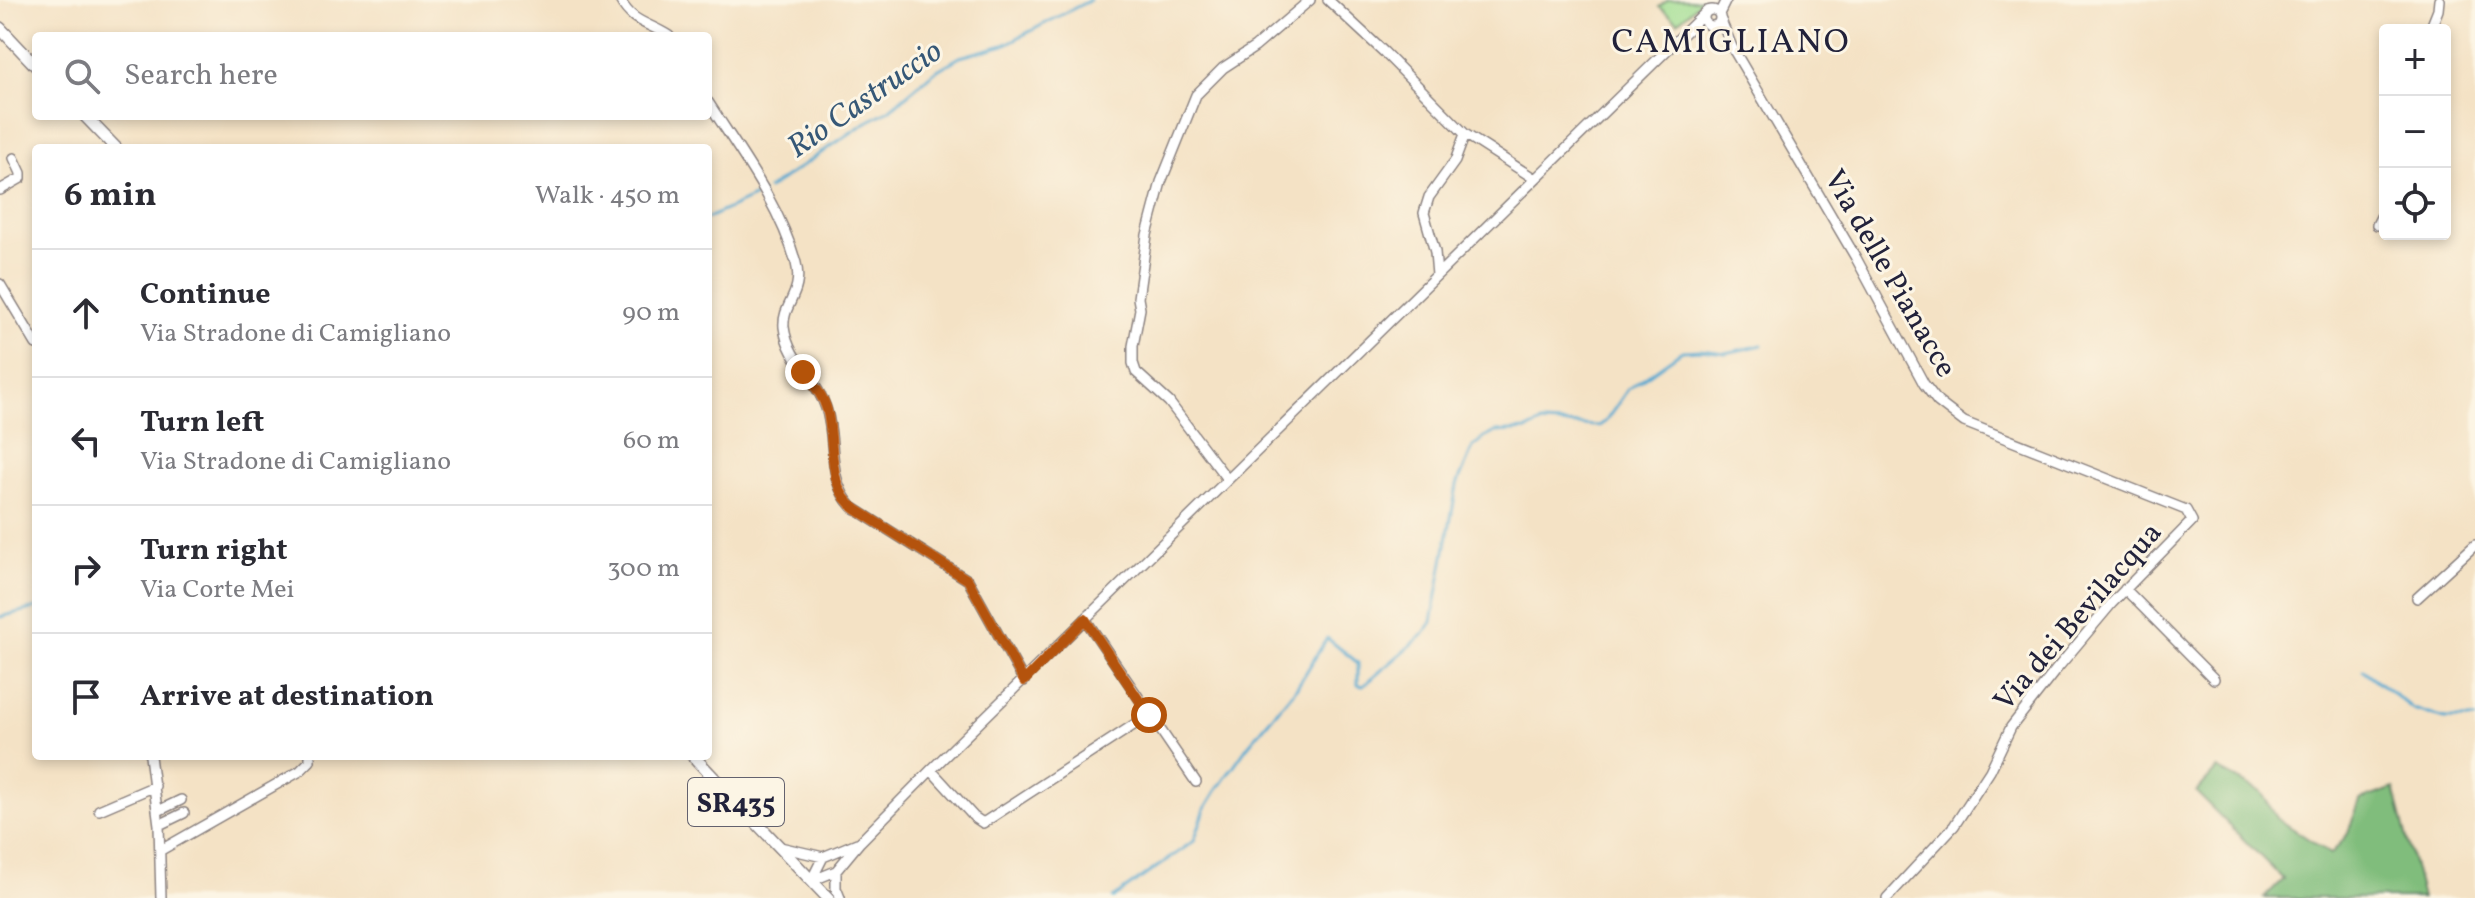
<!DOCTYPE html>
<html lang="en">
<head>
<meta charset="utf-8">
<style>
  body { margin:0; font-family:Vollkorn,serif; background:#f2f2f3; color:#2b2b33 }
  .controls { position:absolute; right:24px; top:24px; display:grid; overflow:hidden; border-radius:8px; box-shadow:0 4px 12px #0003 }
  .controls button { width:72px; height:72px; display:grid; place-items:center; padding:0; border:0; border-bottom:2px solid #e1e1e2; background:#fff; color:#2b2b33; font:40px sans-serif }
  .stop { position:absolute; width:24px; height:24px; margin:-18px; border:6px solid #b45309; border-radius:50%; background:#fff }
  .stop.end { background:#b45309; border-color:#fff; box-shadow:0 2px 8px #0008 }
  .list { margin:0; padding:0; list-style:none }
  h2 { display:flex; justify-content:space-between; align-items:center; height:104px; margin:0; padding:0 32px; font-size:34px }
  h2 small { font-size:26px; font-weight:400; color:#7c7c81 }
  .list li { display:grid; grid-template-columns:52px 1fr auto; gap:24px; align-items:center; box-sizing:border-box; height:128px; padding:0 32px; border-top:2px solid #e1e1e2 }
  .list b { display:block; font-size:30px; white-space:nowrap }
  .list p { margin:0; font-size:26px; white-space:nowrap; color:#7c7c81 }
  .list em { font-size:26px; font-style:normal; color:#7c7c81 }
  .icon { flex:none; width:44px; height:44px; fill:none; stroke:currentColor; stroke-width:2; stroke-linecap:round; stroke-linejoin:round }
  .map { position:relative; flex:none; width:2475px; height:898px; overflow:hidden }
  .search { position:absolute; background:#fff; box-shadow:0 4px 12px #0003; left:32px; top:32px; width:680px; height:88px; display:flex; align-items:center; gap:20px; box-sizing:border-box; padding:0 28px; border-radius:8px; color:#7c7c81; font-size:30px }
  .panel { position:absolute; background:#fff; box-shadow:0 4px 12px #0003; left:32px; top:144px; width:680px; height:616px; border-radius:8px }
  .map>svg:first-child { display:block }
  .green { fill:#a0de92; stroke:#618066; stroke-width:2 }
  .forest { fill:#80bd7c; stroke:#51705c; stroke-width:2 }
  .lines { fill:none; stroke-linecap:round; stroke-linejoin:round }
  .stream { stroke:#55a8d0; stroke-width:3 }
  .minor-casing { stroke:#8b8280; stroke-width:12 }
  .major-casing { stroke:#8b8280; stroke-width:14 }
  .minor { stroke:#fff; stroke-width:9 }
  .major { stroke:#fff; stroke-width:11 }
  .route { stroke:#b45309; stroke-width:10 }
  .labels { text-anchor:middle; stroke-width:6; stroke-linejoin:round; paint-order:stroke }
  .shield { fill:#fcf5e5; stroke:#63616e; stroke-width:2 }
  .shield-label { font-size:28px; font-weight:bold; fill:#22223b }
  .street-label { font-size:30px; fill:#22223b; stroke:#fcf5e5 }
  .water-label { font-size:32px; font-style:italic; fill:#365877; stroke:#fcf5e5 }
  .quarter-label { font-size:34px; letter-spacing:2px; fill:#22223b; stroke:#fcf5e5 }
</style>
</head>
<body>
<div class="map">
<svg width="2475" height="898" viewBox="0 0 2475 898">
  <rect width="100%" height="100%" fill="#fcf5e5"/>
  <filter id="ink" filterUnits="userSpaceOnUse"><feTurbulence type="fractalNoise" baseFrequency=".0125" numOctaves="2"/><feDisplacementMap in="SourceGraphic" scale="16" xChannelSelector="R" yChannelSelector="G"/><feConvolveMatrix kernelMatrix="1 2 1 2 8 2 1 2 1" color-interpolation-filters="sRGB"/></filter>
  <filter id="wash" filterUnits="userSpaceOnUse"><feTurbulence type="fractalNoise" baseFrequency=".006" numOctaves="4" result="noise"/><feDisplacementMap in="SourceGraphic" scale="32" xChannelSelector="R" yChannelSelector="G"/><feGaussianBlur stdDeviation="1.8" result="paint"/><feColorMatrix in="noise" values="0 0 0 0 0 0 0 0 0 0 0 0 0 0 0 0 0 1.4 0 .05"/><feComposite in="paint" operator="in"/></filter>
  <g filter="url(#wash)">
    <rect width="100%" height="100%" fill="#f4e2c5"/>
    <path class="green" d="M1668,0h34l-24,22 -19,-15z"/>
    <path class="forest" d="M2217,769l44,23 16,26 54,36 16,-19 13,-35 34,-12 28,110h-158l19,-19 -87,-87z"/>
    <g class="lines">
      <path class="stream" d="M768,189l97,-66 24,-13 45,-38 26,-15 44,-12 86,-45
        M708,218l54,-25
        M0,617l36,-9
        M2363,670l50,39 32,10h30
        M1113,898l81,-57 11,-32 11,-18 31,-44 50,-60 30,-49 31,25v22l5,1 60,-51 9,-13 25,-137 16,-38 11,-9 12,-6 31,-2 14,-7 58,3 7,-5 22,-32 54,-38 18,-1 26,3 36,-8"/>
    </g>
  </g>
  <g filter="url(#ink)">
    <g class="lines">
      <defs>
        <path id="minor" d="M620,0c13,24 28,22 49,36
          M1328,0l56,52 81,82 70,45
          M1704 18a8 8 0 1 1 16 0a8 8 0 1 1-16 0Z
          M1719,14l7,-14
          M1720,18l12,29 124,211 68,126 14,18 26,20 222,88 6,11 -80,82 -57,68 -44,56 -21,44 -36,55 -67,72
          M2430,30l8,-20 1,-10
          M708,102c32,50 72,103 88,161 8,31 -14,41 -12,64 4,34 33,52 42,81 11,33 0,71 26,99l116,73 56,101
          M0,190l21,-12v-5l-7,-15
          M2377,225l8,-16
          M1437,275l-2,-23 -11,-39 5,-16 26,-36 10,-27
          M0,284l36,60
          M1227,479l-58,-77 -33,-30 -3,-9v-17l7,-37 -2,-11 9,-63 14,-53 35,-87 27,-27 32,-21 55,-47
          M2125,589l89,90
          M2417,598l58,-53
          M1085,619l111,163
          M150,756l9,69 2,73
          M931,770l43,47 9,6 166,-108
          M99,810l56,-24
          M158,811l23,-11
          M159,825l25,-12
          M780,847l43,10 34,-14
          M161,850l139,-79 10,-10v-5
          M836,871v17l4,10
          M811,881l25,-10 24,-29 71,-72 776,-759
          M811,881l12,-24"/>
        <path id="major" d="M0,28l36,38
          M85,116l31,32
          M693,756l135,142"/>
      </defs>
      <use href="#minor" class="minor-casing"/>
      <use href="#major" class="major-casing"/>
      <use href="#minor" class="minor"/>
      <use href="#major" class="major"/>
    </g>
  </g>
  <g class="lines" filter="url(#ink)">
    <path class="route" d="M803,372c10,12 20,23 24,38 9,32 -2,79 30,100l111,70 56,101 61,-62 64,96"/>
  </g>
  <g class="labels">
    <rect class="shield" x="688" y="778" width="96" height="48" rx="6"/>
    <g class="shield-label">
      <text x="736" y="812">SR435</text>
    </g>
    <g class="street-label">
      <text transform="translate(1891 273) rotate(60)" y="10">Via delle Pianacce</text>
      <text transform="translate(2077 616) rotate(-49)" y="10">Via dei Bevilacqua</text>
    </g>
    <g class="water-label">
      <text transform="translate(864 98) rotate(-35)" y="11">Rio Castruccio</text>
    </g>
    <g class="quarter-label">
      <text x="1731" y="52">CAMIGLIANO</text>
    </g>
  </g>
</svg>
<div class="controls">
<button>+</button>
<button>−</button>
<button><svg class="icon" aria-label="locate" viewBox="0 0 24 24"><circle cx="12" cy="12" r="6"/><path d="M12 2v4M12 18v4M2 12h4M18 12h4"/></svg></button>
</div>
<div class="stop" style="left:1149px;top:715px"></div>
<div class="stop end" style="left:803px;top:372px"></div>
<div class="search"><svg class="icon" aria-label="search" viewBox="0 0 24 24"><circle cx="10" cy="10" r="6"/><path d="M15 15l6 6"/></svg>Search here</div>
<section class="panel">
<h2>6 min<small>Walk · 450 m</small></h2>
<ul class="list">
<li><svg class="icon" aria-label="ahead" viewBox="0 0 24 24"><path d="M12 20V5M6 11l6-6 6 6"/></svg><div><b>Continue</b><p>Via Stradone di Camigliano</p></div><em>90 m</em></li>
<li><svg class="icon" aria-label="left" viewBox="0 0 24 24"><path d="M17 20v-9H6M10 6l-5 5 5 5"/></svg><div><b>Turn left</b><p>Via Stradone di Camigliano</p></div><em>60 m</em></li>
<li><svg class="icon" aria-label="right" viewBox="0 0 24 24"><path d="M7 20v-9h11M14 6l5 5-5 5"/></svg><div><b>Turn right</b><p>Via Corte Mei</p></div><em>300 m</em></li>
<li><svg class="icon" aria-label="arrive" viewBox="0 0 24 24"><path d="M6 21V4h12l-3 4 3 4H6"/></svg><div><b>Arrive at destination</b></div></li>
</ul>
</section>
</div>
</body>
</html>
